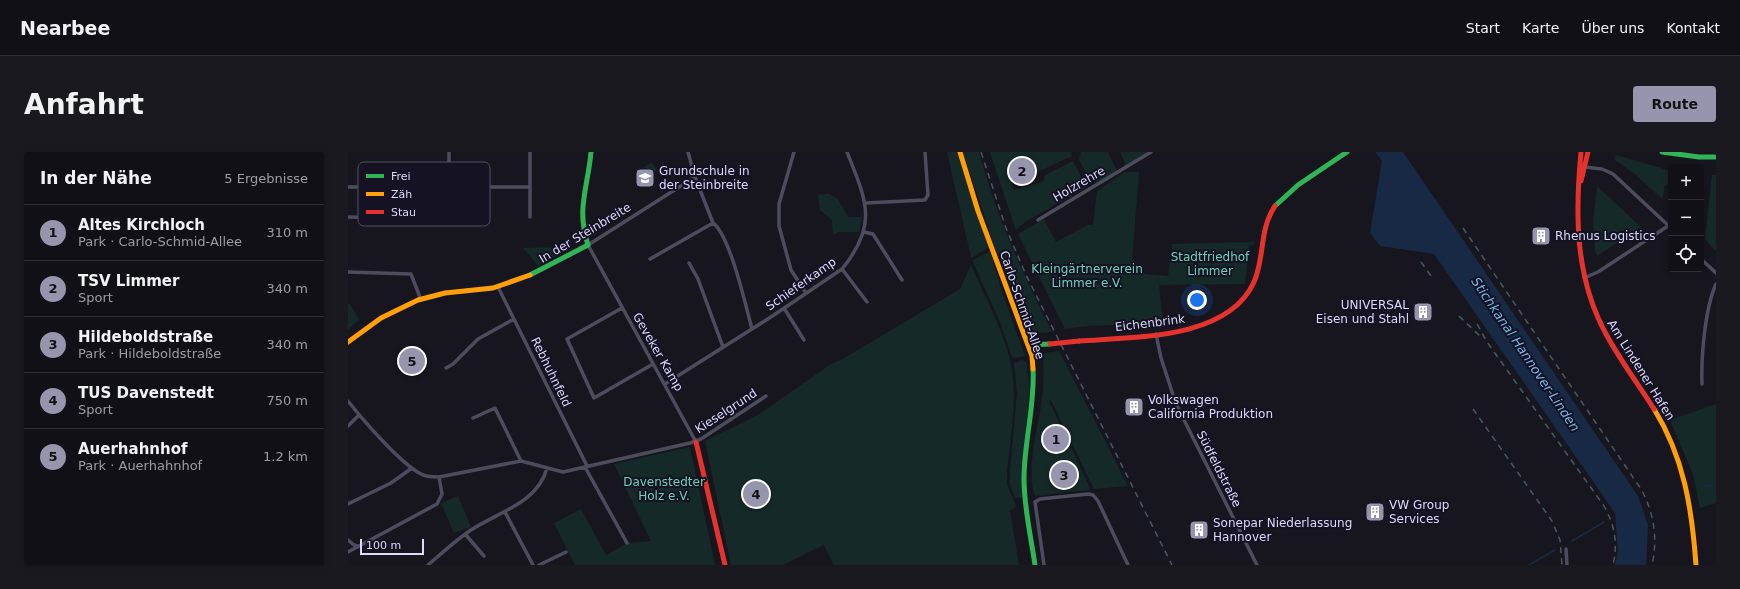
<!DOCTYPE html>
<html lang="de">
<head>
<meta charset="utf-8">
<style>
  body { margin:0; font-family:"DejaVu Sans",sans-serif; background:#1a1920; color:#f1f3f6 }
  .controls { position:absolute; right:12px; top:12px; display:grid; overflow:hidden; border-radius:4px; box-shadow:0 2px 6px #0003 }
  .controls button { width:36px; height:36px; display:grid; place-items:center; padding:0; border:0; border-bottom:1px solid #303036; background:#111017; color:#f1f3f6; font:20px sans-serif }
  .scale { position:absolute; left:12px; bottom:10px; width:64px; box-sizing:border-box; padding-left:4px; border:2px solid #dcd9fa; border-top:0; font-size:11px; line-height:14px; white-space:nowrap; color:#dcd9fa; -webkit-text-stroke:3px #141223; paint-order:stroke }
  .you { position:absolute; left:849px; top:148px; width:14px; height:14px; margin:-10px; border:3px solid #fff; border-radius:50%; background:#1a73e8; box-shadow:0 0 0 6px #1a73e833 }
  .badge { display:grid; place-items:center; width:26px; height:26px; border-radius:50%; background:#9795ad; color:#111; font-size:13px; font-weight:700 }
  .pin { position:absolute; translate:-50% -50%; border:2px solid #fff; box-shadow:0 1px 4px #0006 }
  .list { margin:0; padding:0; list-style:none }
  h2 { display:flex; justify-content:space-between; align-items:center; height:52px; margin:0; padding:0 16px; font-size:17px }
  h2 small { font-size:13px; font-weight:400; color:#9c9da1 }
  .list li { display:grid; grid-template-columns:26px 1fr auto; gap:12px; align-items:center; box-sizing:border-box; height:56px; padding:0 16px; border-top:1px solid #303036 }
  .list b { display:block; font-size:15px; white-space:nowrap }
  .list p { margin:0; font-size:13px; white-space:nowrap; color:#9c9da1 }
  .list em { font-size:13px; font-style:normal; color:#9c9da1 }
  .icon { flex:none; width:22px; height:22px; fill:none; stroke:currentColor; stroke-width:2; stroke-linecap:round; stroke-linejoin:round }
  .map { position:relative; flex:none; width:1368px; height:413px; overflow:hidden; border-radius:4px }
  header { display:flex; align-items:center; gap:24px; box-sizing:border-box; height:56px; padding:0 20px; background:#111017; border-bottom:1px solid #303036 }
  header strong { font-size:19px }
  nav { display:flex; gap:22px; margin-inline-start:auto; font-size:14px }
  .intro { display:flex; align-items:center; justify-content:space-between; box-sizing:border-box; height:96px; padding:0 24px }
  h1 { margin:0; font-size:28px }
  .button { padding:10px 18px; border-radius:4px; background:#9795ad; color:#111; font-size:14px; font-weight:700 }
  main { display:flex; gap:24px; padding:0 24px }
  aside { flex:1; background:#111017; border-radius:4px; box-shadow:0 2px 6px #0003 }
  .map>svg:first-child { display:block }
  .green { fill:#162929 }
  .water { fill:#172944 }
  .lines { fill:none; stroke-linecap:round; stroke-linejoin:round }
  .stream { stroke:#172944; stroke-width:1.5 }
  .street { stroke:#4d4c5e; stroke-width:3.5 }
  .fast { stroke:#30b455; stroke-width:5 }
  .slow { stroke:#ff9f0a; stroke-width:5 }
  .jam { stroke:#e5322d; stroke-width:5 }
  .rail { stroke:#475865; stroke-width:1.5; stroke-dasharray:6 5; stroke-linecap:butt }
  .jam-bridge { stroke:#e5322d; stroke-width:5 }
  .labels { text-anchor:middle; stroke-width:4; stroke-linejoin:round; paint-order:stroke }
  .poi-label { font-size:12px; fill:#dcd9fa; stroke:#141223; text-anchor:start }
  .street-label { font-size:12px; fill:#dcd9fa; stroke:#141223 }
  .park-label { font-size:12px; fill:#6ed1b5; stroke:#141223 }
  .water-label { font-size:13px; font-style:italic; fill:#75b8ec; stroke:#141223 }
  .key { fill:#141223; stroke:#504e64; stroke-width:1 }
  .key-label { font-size:11px; fill:#dcd9fa }
</style>
</head>
<body>
<header>
<strong>Nearbee</strong>
<nav><a>Start</a><a>Karte</a><a>Über uns</a><a>Kontakt</a></nav>
</header>
<div class="intro"><h1>Anfahrt</h1><a class="button">Route</a></div>
<main>
<aside>
<h2>In der Nähe<small>5 Ergebnisse</small></h2>
<ul class="list">
<li><span class="badge">1</span><div><b>Altes Kirchloch</b><p>Park · Carlo-Schmid-Allee</p></div><em>310 m</em></li>
<li><span class="badge">2</span><div><b>TSV Limmer</b><p>Sport</p></div><em>340 m</em></li>
<li><span class="badge">3</span><div><b>Hildeboldstraße</b><p>Park · Hildeboldstraße</p></div><em>340 m</em></li>
<li><span class="badge">4</span><div><b>TUS Davenstedt</b><p>Sport</p></div><em>750 m</em></li>
<li><span class="badge">5</span><div><b>Auerhahnhof</b><p>Park · Auerhahnhof</p></div><em>1.2 km</em></li>
</ul>
</aside>
<div class="map">
<svg width="1368" height="413" viewBox="0 0 1368 413">
  <rect width="100%" height="100%" fill="#17161f"/>
  <path class="green" d="M599,0h11l31,95 -16,10h-2z
    M615,0h16c17,64 44,122 73,180l-23,1 -35,-88z
    M642,0h81l1,4 -61,28 3,6 30,-9 1,-6 28,-14 13,26 -61,35 -9,8z
    M733,0h27l9,19 -20,12 -5,-1 -13,-22z
    M772,0h27l-24,15 2,-4z
    M1268,3l55,16v14h-6l-2,11 -2,2 -25,-23 -22,-16z
    M304,10l5,8 -14,9 -5,-8z
    M777,20h14l-8,101 37,3 4,-32 82,-2v3h-5l-4,39 -86,1 4,38 -75,3 -23,3 -47,-95 26,-15 12,23 32,-17h5l4,-34z
    M1364,23h4v76l-11,-12z
    M1249,34l44,41 -44,29 -2,-5 -2,-30z
    M481,42l9,5 10,18h14l-3,15h-20l-6,3 -1,-15 -12,-10 -2,-15z
    M217,95l2,3 -29,16 -15,-18z
    M642,99l10,35 25,70 -10,2 -3,-1 -12,-35 -27,-60v-2z
    M623,113c14,33 36,71 41,106 5,33 -2,68 -5,101v12l9,22 -6,5 9,54h-185l-10,-20 -41,20h-52l-26,-124 53,-26 73,-51 10,-4 119,-71z
    M0,152h2l9,15 -11,11z
    M67,195l10,21 -17,8 -7,-22z
    M711,199l69,135 -34,3 -43,-89 -2,1 41,87 -1,2 -54,6c-10,-25 4,-71 7,-98 2,-14 2,-28 1,-43l2,-2z
    M674,208l4,2c7,33 -1,66 -3,98 -1,13 -1,25 0,37l-8,1 -5,-14v-13l7,-78 -3,-30z
    M1368,252v99l-16,5 -7,-34 -23,-54z
    M342,295l25,118h-140l-21,-42 27,-14 25,46 22,-12 23,-2 -37,-77z
    M110,344l13,31 -17,6 -13,-30z"/>
  <path class="water" d="M1027,0h28l235,344 10,29 -2,40h-31l3,-14 -3,-38 -181,-259 -54,-8 -10,-13 12,-72z"/>
  <g class="lines">
    <path class="stream" d="M1353,333l15,1
      M1224,389l32,-19
      M1181,413l26,-15"/>
    <path class="street" d="M101,0v34
      M182,0v65
      M340,0l7,25 18,46c17,12 33,84 39,106
      M446,0l-15,52v22l12,44 15,23
      M1237,15l17,2 11,5 58,54
      M347,25l-107,68 108,197
      M0,35h182
      M518,51l59,-3 3,-5 -3,-43
      M0,65l126,3
      M80,66v-32
      M690,68l113,-68
      M516,80l9,2 29,46
      M302,107l63,-36
      M1353,107l15,14
      M341,111l9,16 25,68
      M494,117l25,33
      M0,120l63,2 10,26
      M1236,126l14,-6 70,-46
      M150,135l89,179
      M274,156l-55,31 27,59 59,-34
      M436,156l20,32
      M808,182l5,24 15,46 81,161
      M98,216l7,-4 25,-25 36,-20
      M317,232l109,-69 68,-46c37,-45 24,-69 5,-117
      M1354,232c-1,-27 3,-76 14,-100
      M0,249c14,18 53,63 73,73 5,3 11,3 18,3l82,-16 42,11 127,-29 11,-4 65,-43
      M125,266l22,-10 26,53
      M0,274l11,-11
      M237,315l42,76
      M0,352l43,-21 21,-15
      M157,360l28,53
      M117,382l19,22
      M0,388l6,5 3,1
      M1218,397l1,16
      M0,400l89,-48 5,-10 -3,-17
      M80,413c14,-12 28,-25 43,-35 27,-18 67,-27 76,-62
      M191,413l27,-13
      M696,413l-9,-63 5,-3 48,-5 5,1 5,6 30,64"/>
    <path class="fast" d="M1314,0l37,5h17
      M927,54l23,-21 49,-33
      M182,123l58,-30c-12,-36 0,-58 3,-93
      M680,193l22,-1
      M685,217c2,37 -9,73 -9,110 0,29 7,58 11,86"/>
    <path class="slow" d="M612,0l18,59 54,145 1,13
      M0,190l33,-24 37,-18 27,-7 48,-5 37,-13
      M1306,257c30,48 38,100 42,156"/>
    <path class="jam" d="M1233,0c-6,63 -6,125 25,182 14,26 32,50 48,75
      M1233,29l7,-29
      M731,189c54,-4 149,-1 175,-59 11,-25 5,-53 21,-76
      M348,290l29,123"/>
    <path class="rail" d="M633,0l25,76 20,47 146,290
      M1115,76l178,261c13,24 17,49 11,76
      M1073,110l10,14
      M1111,164l22,21
      M1129,172l10,18 117,164c11,20 14,37 9,59
      M1125,257l79,112 8,19 2,25"/>
    <path class="jam-bridge" d="M702,192l29,-3"/>
  </g>
  <defs>
    <symbol id="school-square" viewBox="-11 -11 22 22"><rect x="-9" y="-9" width="18" height="18" rx="4" fill="#9795ad" stroke="#141223"/><path d="M0-5L7-2L0 1L-7-2ZM-4 1L0 2.5L4 1V4Q0 6-4 4Z" fill="#fff"/></symbol>
    <symbol id="building-square" viewBox="-11 -11 22 22"><rect x="-9" y="-9" width="18" height="18" rx="4" fill="#9795ad" stroke="#141223"/><path d="M-4-6H4V6H1V3H-1V6H-4ZM-2.5-4.3h1.7v1.8h-1.7ZM.8-4.3h1.7v1.8H.8ZM-2.5-1h1.7V.8h-1.7ZM.8-1h1.7V.8H.8Z" fill="#fff"/></symbol>
  </defs>
  <g fill-rule="evenodd">
    <use href="#school-square" x="286" y="15" width="22" height="22"/>
    <use href="#building-square" x="1182" y="73" width="22" height="22"/>
    <use href="#building-square" x="1064" y="149" width="22" height="22"/>
    <use href="#building-square" x="775" y="244" width="22" height="22"/>
    <use href="#building-square" x="1016" y="349" width="22" height="22"/>
    <use href="#building-square" x="840" y="367" width="22" height="22"/>
  </g>
  <g class="labels">
    <g class="poi-label">
      <text x="311" y="23">Grundschule in<tspan x="311" dy="14">der Steinbreite</tspan></text>
      <text x="1207" y="88">Rhenus Logistics</text>
      <text x="1061" y="157" text-anchor="end">UNIVERSAL<tspan x="1061" dy="14">Eisen und Stahl</tspan></text>
      <text x="800" y="252">Volkswagen<tspan x="800" dy="14">California Produktion</tspan></text>
      <text x="1041" y="357">VW Group<tspan x="1041" dy="14">Services</tspan></text>
      <text x="865" y="375">Sonepar Niederlassung<tspan x="865" dy="14">Hannover</tspan></text>
    </g>
    <g class="street-label">
      <text transform="translate(731 32) rotate(-30)" y="4">Holzrehre</text>
      <text transform="translate(237 81) rotate(-31)" y="4">In der Steinbreite</text>
      <text transform="translate(453 132) rotate(-35)" y="4">Schieferkamp</text>
      <text transform="translate(674 153) rotate(71)" y="4">Carlo-Schmid-Allee</text>
      <text transform="translate(802 171) rotate(-7)" y="4">Eichenbrink</text>
      <text transform="translate(310 200) rotate(60)" y="4">Geveker Kamp</text>
      <text transform="translate(1293 218) rotate(58)" y="4">Am Lindener Hafen</text>
      <text transform="translate(203 220) rotate(64)" y="4">Rebhuhnfeld</text>
      <text transform="translate(378 259) rotate(-33)" y="4">Kieselgrund</text>
      <text transform="translate(871 317) rotate(63)" y="4">Südfeldstraße</text>
    </g>
    <g class="park-label">
      <text x="862" y="109">Stadtfriedhof<tspan x="862" dy="14">Limmer</tspan></text>
      <text x="739" y="121">Kleingärtnerverein<tspan x="739" dy="14">Limmer e.V.</tspan></text>
      <text x="316" y="334">Davenstedter<tspan x="316" dy="14">Holz e.V.</tspan></text>
    </g>
    <g class="water-label">
      <text transform="translate(1178 202) rotate(56)" y="5">Stichkanal Hannover-Linden</text>
    </g>
  </g>
  <rect x="10" y="10" width="132" height="64" rx="6" class="key"/>
  <rect x="18" y="22" width="18" height="4" fill="#30b455"/>
  <rect x="18" y="40" width="18" height="4" fill="#ff9f0a"/>
  <rect x="18" y="58" width="18" height="4" fill="#e5322d"/>
  <g class="key-label">
    <text x="43" y="28">Frei</text>
    <text x="43" y="46">Zäh</text>
    <text x="43" y="64">Stau</text>
  </g>
</svg>
<div class="controls">
<button>+</button>
<button>−</button>
<button><svg class="icon" aria-label="locate" viewBox="0 0 24 24"><circle cx="12" cy="12" r="6"/><path d="M12 2v4M12 18v4M2 12h4M18 12h4"/></svg></button>
</div>
<div class="scale">100 m</div>
<div class="you"></div>
<div class="pin badge" style="left:708px;top:287px">1</div>
<div class="pin badge" style="left:674px;top:19px">2</div>
<div class="pin badge" style="left:716px;top:323px">3</div>
<div class="pin badge" style="left:408px;top:342px">4</div>
<div class="pin badge" style="left:64px;top:209px">5</div>
</div>
</main>
</body>
</html>
